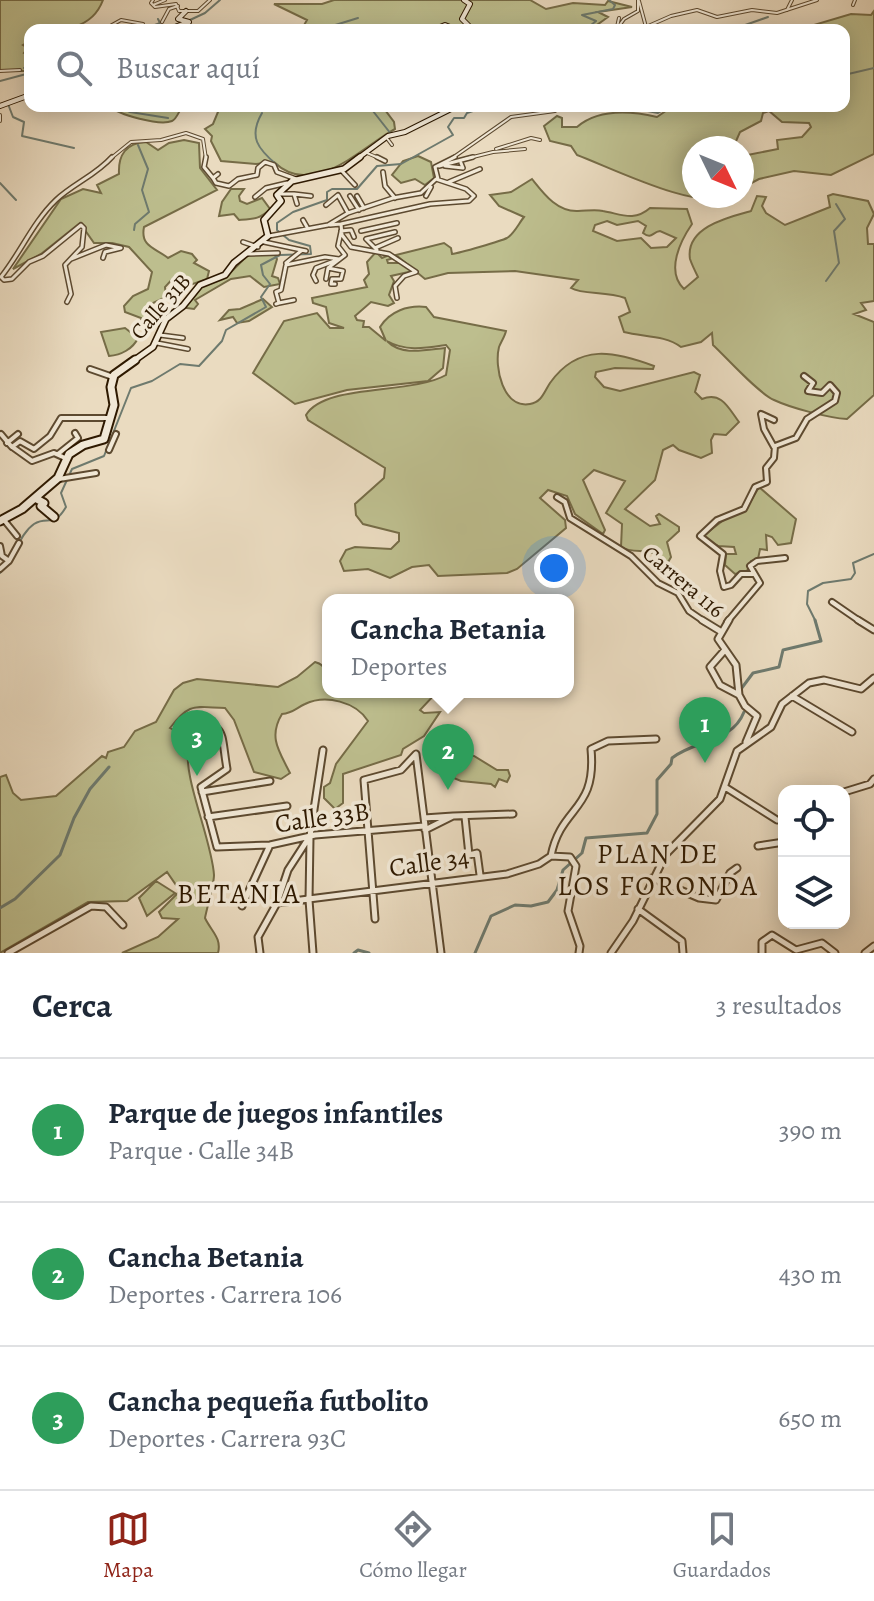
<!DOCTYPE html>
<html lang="es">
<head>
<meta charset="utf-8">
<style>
  body { margin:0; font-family:Alegreya,serif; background:#f2f2f3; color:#1f2937 }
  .controls { position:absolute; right:24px; bottom:24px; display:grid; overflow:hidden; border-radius:16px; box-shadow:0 4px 20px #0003 }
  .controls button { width:72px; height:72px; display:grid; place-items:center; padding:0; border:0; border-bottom:2px solid #e0e1e3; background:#fff; color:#1f2937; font:40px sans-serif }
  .compass { position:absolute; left:682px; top:136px; width:72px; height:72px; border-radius:50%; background:#fff; box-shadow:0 4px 20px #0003; rotate:133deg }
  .you { position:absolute; left:554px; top:568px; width:28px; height:28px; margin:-20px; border:6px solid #fff; border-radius:50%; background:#1a73e8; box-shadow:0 0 0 12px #1a73e833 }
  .badge { display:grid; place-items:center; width:52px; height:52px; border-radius:50%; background:#8f2418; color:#fff; font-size:26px; font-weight:700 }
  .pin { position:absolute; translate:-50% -66px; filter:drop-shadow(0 2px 4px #0008) }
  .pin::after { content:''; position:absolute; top:42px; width:28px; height:24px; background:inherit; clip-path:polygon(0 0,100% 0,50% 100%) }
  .popup { position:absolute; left:322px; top:594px; width:252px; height:104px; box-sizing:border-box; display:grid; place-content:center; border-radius:16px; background:#fff; filter:drop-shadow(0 2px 6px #0005); font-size:26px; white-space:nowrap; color:#747a83 }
  .popup b { font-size:30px; color:#1f2937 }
  .popup::after { content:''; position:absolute; left:50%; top:100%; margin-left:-16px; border:16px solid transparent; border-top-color:#fff }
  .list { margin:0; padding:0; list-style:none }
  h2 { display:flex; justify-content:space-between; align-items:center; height:104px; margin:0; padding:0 32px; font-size:34px }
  h2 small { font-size:26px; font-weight:400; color:#747a83 }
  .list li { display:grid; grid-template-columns:52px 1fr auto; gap:24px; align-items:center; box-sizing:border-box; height:144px; padding:0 32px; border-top:2px solid #e0e1e3 }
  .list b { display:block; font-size:30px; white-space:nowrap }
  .list p { margin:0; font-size:26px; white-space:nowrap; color:#747a83 }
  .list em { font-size:26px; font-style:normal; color:#747a83 }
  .icon { flex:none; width:44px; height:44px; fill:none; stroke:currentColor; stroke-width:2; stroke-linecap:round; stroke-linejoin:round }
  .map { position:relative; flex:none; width:874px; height:953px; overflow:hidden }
  .search { position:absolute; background:#fff; box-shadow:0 4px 20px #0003; left:24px; right:24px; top:24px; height:88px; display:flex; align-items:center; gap:20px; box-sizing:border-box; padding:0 28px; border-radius:16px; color:#747a83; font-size:30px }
  .sheet { height:536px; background:#fff }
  nav { display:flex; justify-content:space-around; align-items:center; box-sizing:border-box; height:112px; border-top:2px solid #e0e1e3; background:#fff; font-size:22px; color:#747a83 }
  nav a { display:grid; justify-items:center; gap:4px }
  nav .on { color:#8f2418 }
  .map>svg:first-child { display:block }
  .green { fill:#bdbe8e; stroke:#766c47; stroke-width:2; fill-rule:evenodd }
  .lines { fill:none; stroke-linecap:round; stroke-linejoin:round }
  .stream-far1 { stroke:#6e7a6e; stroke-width:2 }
  .stream { stroke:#6e7a6e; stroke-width:3 }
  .street-far3-casing { stroke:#5d4a30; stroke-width:4 }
  .street-far2-casing { stroke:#5d4a30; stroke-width:6 }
  .street-far1-casing { stroke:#5d4a30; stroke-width:8 }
  .street-casing { stroke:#5d4a30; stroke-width:9 }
  .secondary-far2-casing { stroke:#2e1900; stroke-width:6 }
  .secondary-far1-casing { stroke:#2e1900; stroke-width:8 }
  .secondary-casing { stroke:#2e1900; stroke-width:11 }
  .street-far3 { stroke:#f1e8d6; stroke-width:2 }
  .street-far2 { stroke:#f1e8d6; stroke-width:3 }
  .street-far1 { stroke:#f1e8d6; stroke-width:4 }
  .street { stroke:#f1e8d6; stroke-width:5 }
  .secondary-far2 { stroke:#f1e8d6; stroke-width:4 }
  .secondary-far1 { stroke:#f1e8d6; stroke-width:5 }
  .secondary { stroke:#f1e8d6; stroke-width:7 }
  .labels { text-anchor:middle; stroke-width:7; stroke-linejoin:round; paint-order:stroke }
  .street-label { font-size:22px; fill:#2e1900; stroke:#f1e8d6 }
  .near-street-label { font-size:26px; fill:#2e1900; stroke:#f1e8d6 }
  .near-neighbourhood-label { font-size:28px; letter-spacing:2px; fill:#2e1900; stroke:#f1e8d6 }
</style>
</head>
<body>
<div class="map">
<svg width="874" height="953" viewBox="0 0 874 953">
  <rect width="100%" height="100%" fill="#eadbc0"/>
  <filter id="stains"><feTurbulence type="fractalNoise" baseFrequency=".0025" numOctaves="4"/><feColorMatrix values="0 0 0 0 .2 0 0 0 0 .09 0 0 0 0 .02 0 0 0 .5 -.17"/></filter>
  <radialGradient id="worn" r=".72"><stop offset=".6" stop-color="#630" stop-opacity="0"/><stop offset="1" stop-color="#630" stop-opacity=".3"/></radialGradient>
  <path class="green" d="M0,0h103c-12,32 -43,30 -73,30v11l-7,4 5,3 -4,5 6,3v15h-30z
    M334,0h196l16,9 27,-6 32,2 3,-4 24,6 -34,5 10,5 -11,8 16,5h-184l-24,-4 -17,4h-100l5,-5 10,2 4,-7 -33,-16h48z
    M874,11v143l-43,21 -37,-4 -35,8 -17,9v-32l36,-7 -1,-9 25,-3 9,-10 -2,-4 -27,-1 -13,-11 -6,2 -2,8 -21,11 -7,16h-39v48h37c-32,16 -119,-28 -154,-41l-6,-9 -21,-5 -6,-15 13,-10 5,2v9h15c21,-18 54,-16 80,-10l16,-11 18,3 8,-3h145v-76h-35l-2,-3 44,-13 20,1z
    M110,106h73c-4,4 -6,13 -11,15 -12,5 -54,-6 -62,-15z
    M212,106h170l12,16 1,7c-33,18 -82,71 -121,33l-18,2 -35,-3 -10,-20 1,-5 -7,-7 8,-5 5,-12z
    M184,140l15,3 1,25 17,22 -73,37c-4,20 12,21 24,31l13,-7 11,3 5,6 -3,3 15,8 -2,8 21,-4 20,-20h27l2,4 -5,17 6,2 2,6 -16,3 -14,-11 -19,3 -36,21 3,4 -4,5 -15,-2 28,-28 -17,6 -15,-9 -10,11 1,10 -13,6 -2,4 16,8 -6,10 -18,1 -2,-8 -16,-6 -1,-6 9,-10 15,-7 4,-17 -23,-25 -17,-4h-18l-14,-20 -39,31 -28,15 48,-70 22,-10 18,4 -4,-8 22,-11c-1,-19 7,-31 27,-32l12,8 11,-7z
    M418,156l13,6 3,16 -9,7 -10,-6 -14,4 -9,-8 11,-14z
    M532,179c12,15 25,33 46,32 8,0 17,-2 25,0 18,3 31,11 47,-3l37,1 5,15c-11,16 -27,47 -8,65l14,-12c-3,-6 -6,-12 -8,-18 -5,-32 39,-42 61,-48l6,-15 9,1 -4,9 4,7 19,12 45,-18 -2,-11 5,-2 35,7 6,13 -7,14 1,16h6v57l-13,2 5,7 -12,4 20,8v73l-27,24c-18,-1 -56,-11 -73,-19 -16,-7 -47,-42 -61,-55l-1,-12 -11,9 -20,5c-16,-12 -38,-10 -57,-15l-5,-15 11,-5 -5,-14c-19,-7 -42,-3 -54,-10l7,-8 -63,-9 -67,2 -23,6 -29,-24 48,-12 7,5 1,6c8,-1 49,-13 55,-16 7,-4 12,-15 17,-21l-25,-11 -9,-11 21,-3zM607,221l10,4 21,-4 8,5 -3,7c9,7 9,-1 17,-2l16,7 -9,9 -16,1 -10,-10 -24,3 -24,-10 2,-6z
    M231,189h13l-5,7 1,5 7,3 15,-6 8,11c-9,10 -17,10 -31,11l-5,-6 -15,2 3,-14z
    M376,252l6,6 7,-3 5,3 -7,2 1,3h12l13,8 -22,5 3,5 -5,14 5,8 -6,3 -17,-4 -16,14 2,4 7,1 -1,6h6l17,14 -6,-14c10,-16 28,-22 46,-20l8,10 72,14c-1,5 -5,11 -7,16 -5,20 4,62 31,57 12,-2 14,-12 20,-21 29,-41 66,-31 104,-17l-1,3 -38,-1 -19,4 -1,5 9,10 16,4 74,-19 6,3 -5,17 7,7c20,-8 27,10 37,23l-13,13 -12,-1 -3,6 1,13 -11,5 -22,-8 -6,-5 -10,5 -8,30 -30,29 25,17 10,-2 -4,-8 3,-2 20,13v4l-12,11 4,15 -8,14 -5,-1 -1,-15c-10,-7 -24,-1 -36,-8l1,-23 -16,-11 19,-32 -31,-11 -11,10 22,50 -2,4 -28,-20 -8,-18 -19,-6 -8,8 25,22 1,8 -49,41 -10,4 -69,3 -9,-11 -17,2 -22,11 -22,-9 -24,2 -4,-10 6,-11 9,-3 36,2 8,-8v-8l-36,-9 -7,-9 -1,-11 29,-26 1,-10 -77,-48 -2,-5c19,-32 105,-20 140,-40l4,-25 -4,-5c-20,3 -40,7 -59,-4 14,15 38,9 58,7l-2,20 -15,13 -81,9 -52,14 -42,-31 31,-52 33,-8 13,15h14l-15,-5 -3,-16 -13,-4 -1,-5 55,-11 -3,-7 5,-6 -2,-12z
    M263,299l9,8 -23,14 -12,2 -4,-6 -13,3 9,-10 11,-1z
    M125,328l13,10c-5,11 -17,17 -29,18l-8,-24z
    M759,487l37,32 -5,24 -13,2 -6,-8 -6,-2 1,15 -7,-1 -2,10 -7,2 -4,10 -12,3 -10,-9 1,-11h10l-2,-7 -16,-1 -14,-7v-4l21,-16 20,-8z
    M315,662c15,4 13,17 13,30h109l-17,18 4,3 16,-1 -16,24 -21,13 -2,6 -58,19v29l-8,6 -11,-11v-11l6,-4 6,-19 32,-43c-12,-19 -42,-27 -63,-17 -9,4 -12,9 -23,10 -14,23 -3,37 8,59l-9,6 -27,-7 -20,-52 -9,-12c-31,-1 -35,-6 -55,20l10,5 9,13c-8,27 23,94 25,129 0,10 -7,32 -9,43 6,13 17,20 13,35h-96l36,-16 20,-18 -16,-1 -3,-6 21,-21 -13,-19 -40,29 -39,1 -88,51v-176l6,-2 7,18 8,7 35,-4 46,-40 4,2 2,-6 16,-5 11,-16 21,-9 18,-32 9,-7 14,-4 81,8 19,-10z
    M451,754l23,2 23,14h11l2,6 -3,6 -8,-3 -4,8 -4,-3 -30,-3 -17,-7 -6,-6 4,-10z
    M156,881l19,12 -28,23 -8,-18z"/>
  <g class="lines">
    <path class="stream-far1" d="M190,20l15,-7 15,-13
      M142,30l18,-7 -2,-4
      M161,30l22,-8
      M319,30l39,-12
      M567,30l9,-3 7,3
      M585,30l11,-9 -14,-6 31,-6 2,-4 -6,-5
      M731,30l37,-13
      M24,68l6,1
      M844,75l30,-7
      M0,81l30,-8
      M8,104l5,13 11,5 -2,14 52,12
      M117,106l13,6 38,6
      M369,106l22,28
      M517,106h13
      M554,106l12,3 11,-3
      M579,106l10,5 37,-4 32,6 12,-7
      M678,106l14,3 5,-3
      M262,113c-14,24 -4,36 15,52
      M0,183l16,17
      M134,230l1,-6 14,-12 -7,-22 6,-21 -10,-24
      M826,281l13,-18 -5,-32 11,-12 -9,-15
      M0,573c15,-13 18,-38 34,-49 14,-9 19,5 32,-17l-5,-14 11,-24 32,-13 27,-68 21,-7 28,-17 19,2 23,-25 4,-11 40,-23 -5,-10 9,-13 -7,-9 -2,-10 19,-10 31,-1 -1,-8 -21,-6 -12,-10v-7l16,-11 34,-12v-8l5,-3h25l20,-23 24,-2 52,-29 -5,-8 6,-9h10l3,-5 21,-7
      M816,622l-9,-18 1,-13 15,-8 28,-4 4,-6 -2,-10 21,-9"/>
    <path class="stream" d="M741,689l12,-16 26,-6 4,-17 38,-9 -6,-21
      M0,908l15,-9 45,-44 14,-37 16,-29 19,-22
      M354,953l4,-3 11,3
      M475,953l16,-37 24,-11 16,1 17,-4 9,-12 6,-20 19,-17 4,-15 61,-5 10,-19v-34l14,-16 1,-6c24,-19 60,-15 72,-46"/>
    <defs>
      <path id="street-far3" d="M153,0l-2,3 4,4 21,-3 3,7h19l12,-11
        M639,1l7,26 25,-11 26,-6 20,7 35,-7 25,3 40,-13
        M153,5l12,-5
        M853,5l2,-5
        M787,10l5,-10
        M162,22l7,-13 9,-3
        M185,24v6
        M617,27l2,-9
        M103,30l18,-10 22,4
        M616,30l8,-11 14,-8v-11
        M0,71l20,-1
        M0,115v6
        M386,137l6,8
        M496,149l35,-11 9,2
        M367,153l14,6
        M110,159l21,-17 30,-2 25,-7 17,6 3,20
        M451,159l60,-42 44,-6
        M465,159l28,-7 32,-3"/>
      <path id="street-far2" d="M206,157l-2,10 9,11
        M377,157l8,4
        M439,166l34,-9
        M445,166l18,2 -2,-5
        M341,170l14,15
        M383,172l2,14 10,12
        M218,174l-5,4 3,5 13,3 9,-7 19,-4 1,-7 7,-6 9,3 3,7 19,7
        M438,179l-3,-12 20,-10
        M449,182l31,-13
        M280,194h14l3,10
        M294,194l17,2
        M350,196l9,14
        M357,196l7,12
        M426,196l5,-9
        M255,197l11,-9 21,-5
        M326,205l12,-10 10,18
        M303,220l4,7
        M330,225l11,-1 1,11 9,12 38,7 27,18 -12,4 -9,10 2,12
        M341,231l10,-1 3,7
        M361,231l36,-8
        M269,236l59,-11 20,-12 45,-15 28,-5 15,-14 30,10 8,7 -5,5 -39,3 -89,20
        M243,242l15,5
        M264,242l42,9
        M375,248l23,-10
        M377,250l-11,-11 29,-7
        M248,254l30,-1
        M71,259l35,-14 15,3 -16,4 -2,6
        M286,263l15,-12
        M326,279l2,-11
        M316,281l-3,-6 3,-7 21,-8
        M335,284h-4l1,-5h9l2,-8 -15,-3 17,-13 -7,-9 3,-14
        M67,302l4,-8 -6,-29 17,-18 2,-19 -3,-3 -38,31 -14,6 -17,17 -8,1 -3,-3c20,-25 32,-55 55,-77 17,-16 40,-25 56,-43
        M279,303l15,-3
        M276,304l3,-1 -3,-11 5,-2 5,-25 39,-8 14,2
        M160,335l23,3
        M157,343l31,6"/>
      <path id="street-far1" d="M90,369l23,8
        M774,420l-13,-6 3,15 10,18
        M1,434l10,12 21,15 22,-8 11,5
        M7,443l11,-9
        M12,447l8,-6 14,8 16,-13 11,-18h49
        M109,450l7,-16
        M58,454l20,-16 -3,-5
        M59,479l37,-6
        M557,497l8,5 5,16 61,38 27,27 20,10 11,18 16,11
        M4,520l13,16
        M0,546l2,10 7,5 -9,8
        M9,561l10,-18
        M752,574h-11l-10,11 -7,2 -4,-16 3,-17 -23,-18 17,-16 27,-11 11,-22 12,-5 -1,-14 8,-10 1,-12 21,-8 11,-19 28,-18 2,-8 -7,-8 -8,8 -14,-2 5,-8 -9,-7
        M832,602l29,20
        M727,622l33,-39 -10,-17 7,-5 28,-3"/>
      <path id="street" d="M702,620l18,11
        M729,620l-11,19 18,26 3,30 6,11 12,10 -11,26
        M858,620l16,10
        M724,651l-14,16 10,18 19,10
        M792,696l60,36
        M183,723c45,1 37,5 44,46l-26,18 16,60 53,-2 45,-10 109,-9
        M725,787l52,33
        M202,792l68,-11
        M844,792l26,-8 4,-5
        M208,817l79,-11
        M465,817l4,38 8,-2 3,22
        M424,818l29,-2
        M425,830l28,-14 60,-2
        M310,838l-1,62 4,53
        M758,846l26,-4
        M652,878l47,20 17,2 14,-27 7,-5
        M277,903l230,-29 32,-10 12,-8
        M242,906l28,-61
        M638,909l44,32 1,12
        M375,919l-11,-139 37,-10 15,-16 25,199
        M8,953l83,-47 15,1 17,18
        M260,953l-2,-16 19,-34 11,-33 22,-34 13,-86
        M579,953l1,-7 -12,-35 8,-45 -6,-9 -19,-1c10,-51 46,-44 40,-107l17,-8 48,-2
        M611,953l22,-32 33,-67 54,-55 17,-48 34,-24 11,-23 27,-21 15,-3 37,9 13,-11
        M762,953v-11l10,-7 24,15 26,-7 13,10
        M865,953l9,-7"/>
      <path id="secondary-far2" d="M464,0l6,4 -8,15 8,8 -2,3
        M175,30v-3l14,-5 -11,-3 8,-8
        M433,30l12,-5 12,5
        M0,106l30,-11
        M357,159l31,-23 17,-4 52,-26"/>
      <path id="secondary-far1" d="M132,362l21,-15 13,-28 17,-13 17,-21 25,-10 9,-12 34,-27 -4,-16 17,-19 -4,-6 15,-14 52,-12 16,-12"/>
      <path id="secondary" d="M35,498l9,5 -3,3 13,11
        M0,521l22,-12 36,-31 11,-24 14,-9 21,-6 10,-34 -3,-18 3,-12 21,-15"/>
    </defs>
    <use href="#street-far3" class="street-far3-casing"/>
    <use href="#street-far2" class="street-far2-casing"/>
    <use href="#street-far1" class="street-far1-casing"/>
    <use href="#street" class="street-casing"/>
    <use href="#secondary-far2" class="secondary-far2-casing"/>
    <use href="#secondary-far1" class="secondary-far1-casing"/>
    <use href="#secondary" class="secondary-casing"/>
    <use href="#street-far3" class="street-far3"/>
    <use href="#street-far2" class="street-far2"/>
    <use href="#street-far1" class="street-far1"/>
    <use href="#street" class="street"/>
    <use href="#secondary-far2" class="secondary-far2"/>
    <use href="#secondary-far1" class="secondary-far1"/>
    <use href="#secondary" class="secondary"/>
  </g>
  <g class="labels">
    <g class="street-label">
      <text transform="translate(160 306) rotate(-49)" y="8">Calle 31B</text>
      <text transform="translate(684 581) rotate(40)" y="8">Carrera 116</text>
    </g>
    <g class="near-street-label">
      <text transform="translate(322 817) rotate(-8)" y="9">Calle 33B</text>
      <text transform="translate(429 862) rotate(-8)" y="9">Calle 34</text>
    </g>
    <g class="near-neighbourhood-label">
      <text x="658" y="863">PLAN DE<tspan x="658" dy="32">LOS FORONDA</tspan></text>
      <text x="239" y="903">BETANIA</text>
    </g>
  </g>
  <rect width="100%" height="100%" filter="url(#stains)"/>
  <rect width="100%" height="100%" fill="url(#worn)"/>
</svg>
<div class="controls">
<button><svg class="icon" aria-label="locate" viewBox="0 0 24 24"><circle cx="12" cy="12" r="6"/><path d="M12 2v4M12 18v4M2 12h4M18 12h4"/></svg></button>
<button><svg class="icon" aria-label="layers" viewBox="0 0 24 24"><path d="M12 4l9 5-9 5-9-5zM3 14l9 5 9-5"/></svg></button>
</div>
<svg class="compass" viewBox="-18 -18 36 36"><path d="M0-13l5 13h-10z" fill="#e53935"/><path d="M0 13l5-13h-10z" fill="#747a83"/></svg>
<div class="you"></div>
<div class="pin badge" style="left:705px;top:763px;background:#2e9e5b">1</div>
<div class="pin badge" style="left:448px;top:790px;background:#2e9e5b">2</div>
<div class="popup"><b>Cancha Betania</b>Deportes</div>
<div class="pin badge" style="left:197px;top:776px;background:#2e9e5b">3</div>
<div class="search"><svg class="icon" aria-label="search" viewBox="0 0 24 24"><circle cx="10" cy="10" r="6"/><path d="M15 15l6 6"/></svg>Buscar aquí</div>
</div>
<section class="sheet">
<h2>Cerca<small>3 resultados</small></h2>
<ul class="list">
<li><span class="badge" style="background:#2e9e5b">1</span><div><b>Parque de juegos infantiles</b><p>Parque · Calle 34B</p></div><em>390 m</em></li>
<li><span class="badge" style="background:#2e9e5b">2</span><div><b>Cancha Betania</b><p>Deportes · Carrera 106</p></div><em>430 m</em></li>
<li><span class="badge" style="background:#2e9e5b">3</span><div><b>Cancha pequeña futbolito</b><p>Deportes · Carrera 93C</p></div><em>650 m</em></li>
</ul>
</section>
<nav>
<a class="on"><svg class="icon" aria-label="map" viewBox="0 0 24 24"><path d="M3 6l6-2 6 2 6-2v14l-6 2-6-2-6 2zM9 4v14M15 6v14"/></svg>Mapa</a>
<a><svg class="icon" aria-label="directions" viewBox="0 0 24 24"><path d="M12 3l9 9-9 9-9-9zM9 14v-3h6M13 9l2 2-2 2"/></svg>Cómo llegar</a>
<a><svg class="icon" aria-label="saved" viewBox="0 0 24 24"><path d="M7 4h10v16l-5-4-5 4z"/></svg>Guardados</a>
</nav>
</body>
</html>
